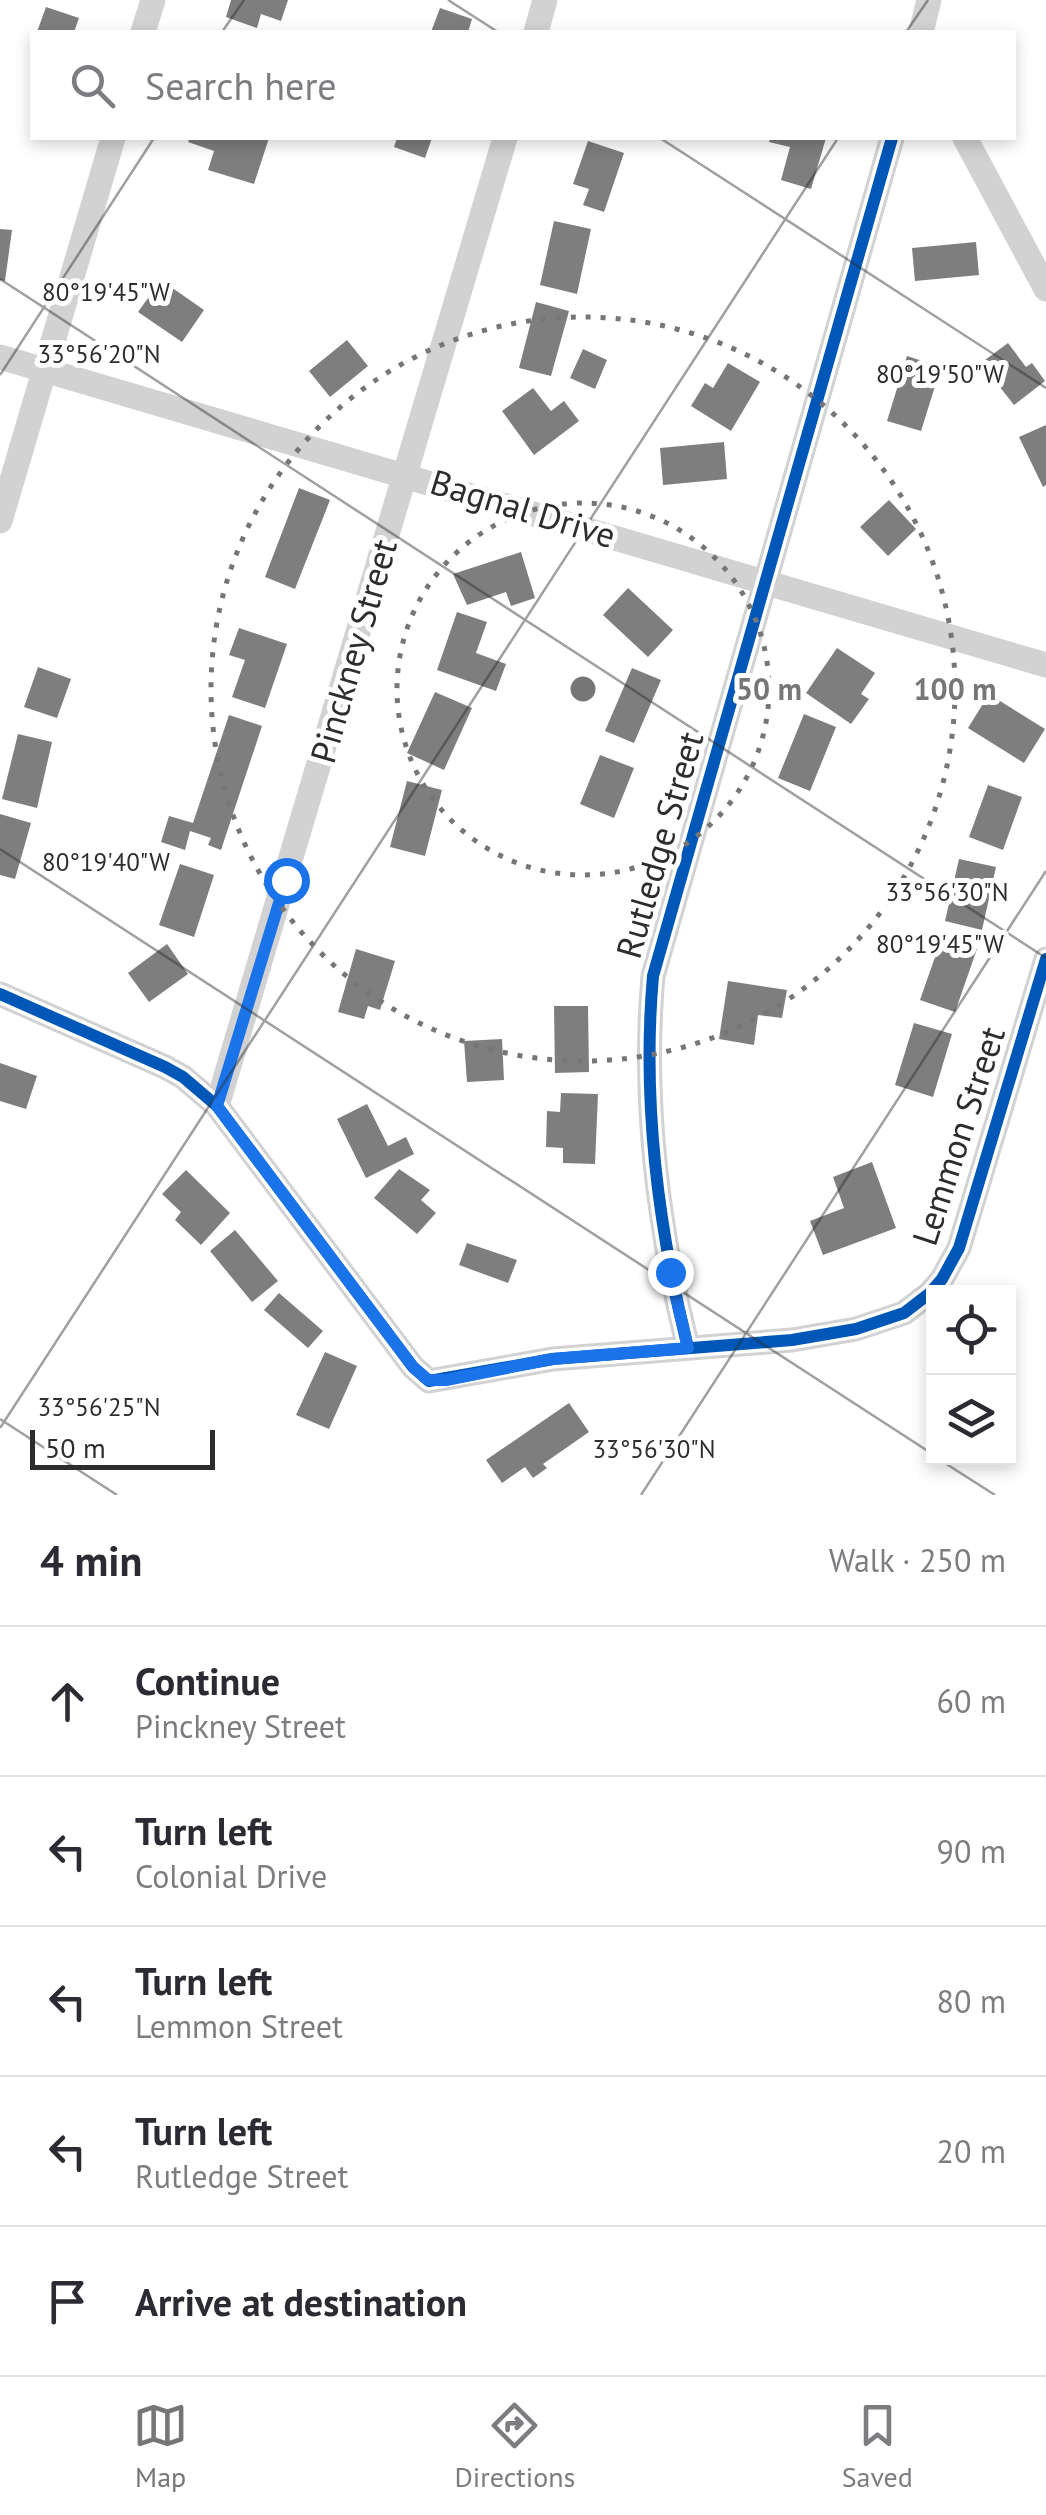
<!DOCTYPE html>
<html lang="en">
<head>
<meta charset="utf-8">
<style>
  body { margin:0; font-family:"PT Sans",sans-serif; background:#f2f2f3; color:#2b2b33 }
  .controls { position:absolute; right:30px; bottom:30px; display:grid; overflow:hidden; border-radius:0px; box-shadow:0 5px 15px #0003 }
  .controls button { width:90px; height:90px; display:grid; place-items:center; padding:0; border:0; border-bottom:2px solid #e1e1e2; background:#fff; color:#2b2b33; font:50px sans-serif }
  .scale { position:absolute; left:30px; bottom:25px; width:185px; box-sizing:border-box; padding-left:10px; border:5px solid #2d2d2d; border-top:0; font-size:28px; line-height:35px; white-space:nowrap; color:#2d2d2d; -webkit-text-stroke:8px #fff; paint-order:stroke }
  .stop { position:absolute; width:30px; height:30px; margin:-22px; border:8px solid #1a73e8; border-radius:50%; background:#fff }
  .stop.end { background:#1a73e8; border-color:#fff; box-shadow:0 2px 10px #0008 }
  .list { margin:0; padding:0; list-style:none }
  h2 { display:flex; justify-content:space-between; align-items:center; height:130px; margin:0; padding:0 40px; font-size:42px }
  h2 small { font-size:32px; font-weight:400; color:#7c7c81 }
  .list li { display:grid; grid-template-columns:65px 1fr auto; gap:30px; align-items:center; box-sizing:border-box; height:150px; padding:0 40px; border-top:2px solid #e1e1e2 }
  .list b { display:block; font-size:38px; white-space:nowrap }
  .list p { margin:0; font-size:32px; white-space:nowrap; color:#7c7c81 }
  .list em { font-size:32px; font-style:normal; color:#7c7c81 }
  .icon { flex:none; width:55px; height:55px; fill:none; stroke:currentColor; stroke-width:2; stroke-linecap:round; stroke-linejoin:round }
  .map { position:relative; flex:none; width:1046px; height:1495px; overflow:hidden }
  .search { position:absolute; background:#fff; box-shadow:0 5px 15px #0003; left:30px; right:30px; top:30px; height:110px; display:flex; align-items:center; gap:25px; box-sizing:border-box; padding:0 35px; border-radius:0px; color:#7c7c81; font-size:38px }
  .sheet { height:880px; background:#fff }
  nav { display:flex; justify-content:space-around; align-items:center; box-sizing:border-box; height:140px; border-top:2px solid #e1e1e2; background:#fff; font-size:28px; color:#7c7c81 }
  nav a { display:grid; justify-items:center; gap:5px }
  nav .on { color:#767676 }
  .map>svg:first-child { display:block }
  .building { fill:#7e7e7e }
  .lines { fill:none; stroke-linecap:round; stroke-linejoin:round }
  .minor { stroke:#d2d2d2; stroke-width:25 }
  .cycleway-casing { stroke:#fff; stroke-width:19 }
  .cycleway { stroke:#0057b8; stroke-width:12 }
  .route { stroke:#1a73e8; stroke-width:12 }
  .ticks { fill:none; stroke:#2d2d2d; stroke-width:2.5; stroke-opacity:0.45 }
  .ring { fill:none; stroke:#767676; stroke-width:5; stroke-dasharray:5 10 }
  .labels { text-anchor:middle; stroke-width:10; stroke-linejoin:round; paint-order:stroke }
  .street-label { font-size:35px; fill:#2d2d2d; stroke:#fff }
  .ticks-label { font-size:25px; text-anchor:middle; fill:#2d2d2d; stroke:#fff; stroke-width:10; stroke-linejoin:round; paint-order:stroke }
  .centre { fill:#767676; stroke:#fff; stroke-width:5 }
  .ring-label { font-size:30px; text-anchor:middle; font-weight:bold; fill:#767676; stroke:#fff; stroke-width:10; stroke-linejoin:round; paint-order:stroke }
</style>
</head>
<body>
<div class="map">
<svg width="1046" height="1495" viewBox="0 0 1046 1495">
  <rect width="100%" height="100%" fill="#fff"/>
  <path class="building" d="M231,0h57l-7,21 -20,-7 -4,14 -31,-11z
    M46,7l33,11 -5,14h-37z
    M440,8l32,11 -4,13h-37z
    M190,138h79l-15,46 -46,-14 6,-19 -26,-9z
    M397,138h35l-7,20 -31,-11z
    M770,138h56l-15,51 -30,-9 9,-33 -21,-5z
    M588,141l36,12 -20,59 -21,-7 6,-16 -16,-5z
    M554,221l37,8 -14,65 -37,-9z
    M0,229l12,1 -7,51 -5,-1z
    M976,242l3,33 -64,6 -3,-33z
    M161,280l43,30 -22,32 -44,-30z
    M536,302l33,9 -18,65 -32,-8z
    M347,340l21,26 -38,31 -21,-26z
    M1008,343l18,24 6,-4 13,18 -31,24 -33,-42z
    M583,349l24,11 -12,29 -25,-11z
    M907,356l34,11 -20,64 -34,-10z
    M728,363l32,19 -29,49 -40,-25 14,-23 8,5z
    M533,388l18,23 13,-10 15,20 -45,34 -32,-44z
    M1046,425v60l-3,2 -24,-50z
    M724,442l3,37 -64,6 -3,-37z
    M299,488l31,12 -35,89 -30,-12z
    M889,500l27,29 -28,27 -28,-29z
    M521,552l14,46 -24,8 -5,-14 -39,13 -14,-31z
    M628,588l45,42 -25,27 -45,-42z
    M457,612l30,10 -11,31 30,11 -10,27 -59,-21z
    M239,628l48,16 -22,64 -33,-11 13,-37 -16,-5z
    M837,648l38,25 -14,21 8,5 -18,25 -45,-31z
    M38,667l33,12 -14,39 -33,-11z
    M632,668l29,12 -27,63 -29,-12z
    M435,692l37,16 -28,62 -37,-17z
    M989,694l56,35 -21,34 -56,-35z
    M804,714l32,13 -26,64 -32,-13z
    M229,715l33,11 -41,124 -13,-5 3,-7 -21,-7 -5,19 -24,-8 8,-26 24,7z
    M18,734l34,8 -15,66 -35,-9z
    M600,755l34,13 -20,50 -34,-14z
    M407,781l35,9 -17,66 -35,-9z
    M988,785l34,12 -19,53 -34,-13z
    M0,814l31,9 -16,56 -15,-4z
    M959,859l37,8 -14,63 -37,-9z
    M180,864l34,11 -20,62 -35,-12z
    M942,937l35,12 -22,63 -35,-12z
    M167,944l21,30 -39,28 -21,-29z
    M356,949l39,12 -15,49 -12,-4 -4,13 -26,-7z
    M728,981l59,9 -5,28 -24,-3 -4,30 -35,-6z
    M554,1006h34l1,66 -34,1z
    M914,1023l38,11 -19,63 -38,-12z
    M502,1039l2,41 -37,2 -3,-41z
    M0,1063l37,13 -11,33 -26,-8z
    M561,1093l37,1 -3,70 -32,-1v-15l-17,-1 1,-36 13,1z
    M367,1104l21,42 18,-9 8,17 -48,24 -29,-59z
    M872,1162l24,66 -73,27 -13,-34 34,-13 -11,-31z
    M399,1169l31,21 -9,10 15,13 -19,21 -43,-36z
    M186,1170l44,43 -29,32 -26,-25 6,-8 -19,-18z
    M235,1230l43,51 -26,21 -42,-51z
    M467,1243l50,17 -9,23 -49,-18z
    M279,1293l44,38 -15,17 -44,-38z
    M325,1352l32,14 -28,63 -33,-14z
    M569,1403l20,29 -46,32 4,4 -14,10 -8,-11 -23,16 -16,-23z"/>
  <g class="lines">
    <path class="minor" d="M143,32l10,-32
      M536,32l9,-32
      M921,32l8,-32
      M965,138l81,151
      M0,357l1046,308
      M0,521l113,-383
      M0,994l165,73 18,10 34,29 196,261 16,14 124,-22 239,-19 64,-11 48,-16 26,-20 12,-14 17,-31 87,-289
      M217,1106l288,-968
      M688,1348c-30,-121 -46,-248 -35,-372l239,-838"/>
    <defs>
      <path id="cycleway" d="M0,994l165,73 18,10 34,29 196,261 16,14 124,-22 239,-19 64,-11 48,-16 26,-20 12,-14 17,-31 87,-289
        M688,1348c-30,-121 -46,-248 -35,-372l239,-838"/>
    </defs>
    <use href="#cycleway" class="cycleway-casing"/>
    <use href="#cycleway" class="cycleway"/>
  </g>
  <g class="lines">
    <path class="route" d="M286,880l-69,226 196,261 15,13h18l106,-21 136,-11 -18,-76"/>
  </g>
  <path class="ticks" d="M448,0l50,32M222,32l22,-32M906,32l22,-32M660,138l386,250M0,279l1046,679M0,375l154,-237M0,849l934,606M0,1419l117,76M0,1428l838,-1290M937,1458l58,37M641,1495l405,-624"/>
  <g class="ring">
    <circle cx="583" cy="689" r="186"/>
    <circle cx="583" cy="689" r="372"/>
  </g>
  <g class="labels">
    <g class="street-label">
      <text transform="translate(523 509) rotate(17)" y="12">Bagnal Drive</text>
      <text transform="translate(354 651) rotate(-74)" y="12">Pinckney Street</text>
      <text transform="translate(660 845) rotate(-74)" y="12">Rutledge Street</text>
      <text transform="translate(959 1136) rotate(-72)" y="12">Lemmon Street</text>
    </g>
  </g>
  <g class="ticks-label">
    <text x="106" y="301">80°19'45"W</text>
    <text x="99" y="363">33°56'20"N</text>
    <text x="940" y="383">80°19'50"W</text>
    <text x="106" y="871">80°19'40"W</text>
    <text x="947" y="901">33°56'30"N</text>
    <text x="940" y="953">80°19'45"W</text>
    <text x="99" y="1416">33°56'25"N</text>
    <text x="654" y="1458">33°56'30"N</text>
  </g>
  <circle cx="583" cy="689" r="15" class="centre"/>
  <g class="ring-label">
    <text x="769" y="700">50 m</text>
    <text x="955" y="700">100 m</text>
  </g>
</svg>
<div class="controls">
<button><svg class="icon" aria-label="locate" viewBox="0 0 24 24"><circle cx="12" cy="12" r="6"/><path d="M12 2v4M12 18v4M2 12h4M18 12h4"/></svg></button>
<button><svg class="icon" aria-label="layers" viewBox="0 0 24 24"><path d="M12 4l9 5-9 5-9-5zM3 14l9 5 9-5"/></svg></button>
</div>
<div class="scale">50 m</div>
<div class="stop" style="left:286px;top:880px"></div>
<div class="stop end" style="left:670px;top:1272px"></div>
<div class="search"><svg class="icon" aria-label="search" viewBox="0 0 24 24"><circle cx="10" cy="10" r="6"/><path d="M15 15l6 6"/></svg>Search here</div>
</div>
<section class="sheet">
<h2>4 min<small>Walk · 250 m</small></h2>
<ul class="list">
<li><svg class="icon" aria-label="ahead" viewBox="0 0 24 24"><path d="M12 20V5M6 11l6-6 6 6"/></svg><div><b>Continue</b><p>Pinckney Street</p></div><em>60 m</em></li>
<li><svg class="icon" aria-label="left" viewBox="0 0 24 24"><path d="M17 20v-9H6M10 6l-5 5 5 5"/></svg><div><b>Turn left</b><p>Colonial Drive</p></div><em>90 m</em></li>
<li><svg class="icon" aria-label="left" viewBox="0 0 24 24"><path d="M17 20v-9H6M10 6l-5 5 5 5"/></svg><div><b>Turn left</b><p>Lemmon Street</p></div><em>80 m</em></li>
<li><svg class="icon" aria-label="left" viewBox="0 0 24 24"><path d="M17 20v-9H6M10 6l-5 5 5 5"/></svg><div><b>Turn left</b><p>Rutledge Street</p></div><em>20 m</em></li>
<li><svg class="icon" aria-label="arrive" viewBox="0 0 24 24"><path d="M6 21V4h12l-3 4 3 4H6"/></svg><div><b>Arrive at destination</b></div></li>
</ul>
</section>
<nav>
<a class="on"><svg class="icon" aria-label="map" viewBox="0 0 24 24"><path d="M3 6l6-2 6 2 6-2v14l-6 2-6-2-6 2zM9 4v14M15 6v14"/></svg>Map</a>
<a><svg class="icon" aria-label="directions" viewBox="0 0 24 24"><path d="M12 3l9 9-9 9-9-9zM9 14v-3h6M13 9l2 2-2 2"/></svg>Directions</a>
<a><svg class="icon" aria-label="saved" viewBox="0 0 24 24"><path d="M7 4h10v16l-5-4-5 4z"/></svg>Saved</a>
</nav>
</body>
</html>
